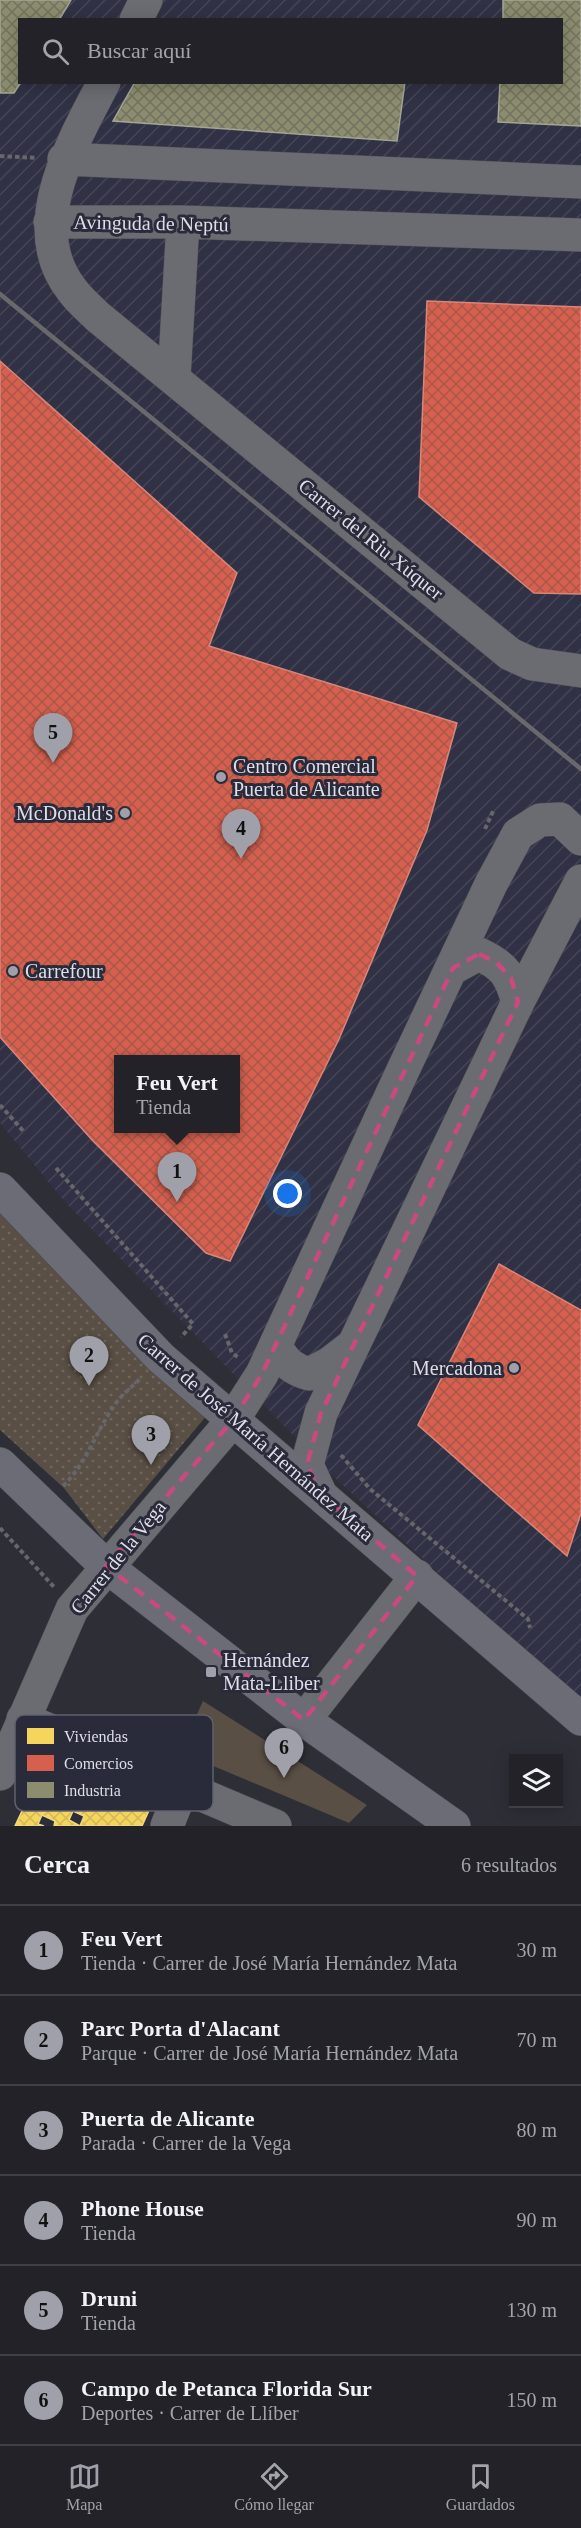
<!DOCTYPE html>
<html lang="es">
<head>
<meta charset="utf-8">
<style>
  body { margin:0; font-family:Georgia,serif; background:#2e2f34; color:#f1f3f6 }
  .controls { position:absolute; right:18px; bottom:18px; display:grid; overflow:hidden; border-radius:0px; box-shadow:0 3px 15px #0003 }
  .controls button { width:54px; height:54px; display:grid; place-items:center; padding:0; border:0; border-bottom:2px solid #3f3f45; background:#222228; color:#f1f3f6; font:30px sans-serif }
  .you { position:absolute; left:288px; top:1194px; width:21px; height:21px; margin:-15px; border:4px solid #fff; border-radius:50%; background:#1a73e8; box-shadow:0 0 0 9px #1a73e833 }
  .badge { display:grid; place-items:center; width:39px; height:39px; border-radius:50%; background:#a0a0aa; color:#111; font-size:20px; font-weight:700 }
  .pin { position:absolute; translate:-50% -50px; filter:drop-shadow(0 2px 3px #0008) }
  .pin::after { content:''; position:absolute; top:32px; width:21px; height:18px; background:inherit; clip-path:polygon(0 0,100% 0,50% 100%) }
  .popup { position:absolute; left:114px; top:1055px; width:126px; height:78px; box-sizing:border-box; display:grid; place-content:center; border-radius:0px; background:#222228; filter:drop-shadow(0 2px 4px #0005); font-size:20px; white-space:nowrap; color:#a2a4a8 }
  .popup b { font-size:22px; color:#f1f3f6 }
  .popup::after { content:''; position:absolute; left:50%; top:100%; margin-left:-12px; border:12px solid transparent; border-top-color:#222228 }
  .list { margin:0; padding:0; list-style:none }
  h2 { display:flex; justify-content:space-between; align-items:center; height:78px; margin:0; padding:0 24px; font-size:26px }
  h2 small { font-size:20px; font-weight:400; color:#a2a4a8 }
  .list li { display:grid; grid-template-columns:39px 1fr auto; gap:18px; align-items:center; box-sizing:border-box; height:90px; padding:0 24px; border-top:2px solid #3f3f45 }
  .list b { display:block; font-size:22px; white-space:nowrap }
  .list p { margin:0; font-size:20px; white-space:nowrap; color:#a2a4a8 }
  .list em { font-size:20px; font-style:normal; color:#a2a4a8 }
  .icon { flex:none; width:33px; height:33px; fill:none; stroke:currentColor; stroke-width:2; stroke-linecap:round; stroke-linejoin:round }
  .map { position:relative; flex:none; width:581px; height:1826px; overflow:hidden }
  .search { position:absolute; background:#222228; box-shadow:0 3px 15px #0003; left:18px; right:18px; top:18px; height:66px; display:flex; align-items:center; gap:15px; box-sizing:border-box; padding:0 21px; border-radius:0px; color:#a2a4a8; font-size:22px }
  .sheet { height:618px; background:#222228 }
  nav { display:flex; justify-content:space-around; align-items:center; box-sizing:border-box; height:84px; border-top:2px solid #3f3f45; background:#222228; font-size:16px; color:#a2a4a8 }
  nav a { display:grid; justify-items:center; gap:3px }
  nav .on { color:#a0a0aa }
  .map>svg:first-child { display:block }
  .industrial { fill:url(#industrial-furrows); fill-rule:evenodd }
  .park { fill:url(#park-dots) }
  .pitch { fill:#594f44 }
  .homes { fill:url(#homes-cross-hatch); stroke:#eed886; stroke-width:1.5; fill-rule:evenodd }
  .shops { fill:url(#shops-cross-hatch); stroke:#d8867c; stroke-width:1.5; fill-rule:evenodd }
  .industry { fill:url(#industry-cross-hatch); stroke:#a4a593; stroke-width:1.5 }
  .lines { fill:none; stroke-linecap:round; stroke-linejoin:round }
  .minor-casing { stroke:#4b4b52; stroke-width:34 }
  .major-casing { stroke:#4b4b52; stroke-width:34 }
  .path { stroke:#66666c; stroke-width:4; stroke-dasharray:4.5 3; stroke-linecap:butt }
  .minor { stroke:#6b6c72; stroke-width:33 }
  .major { stroke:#6b6c76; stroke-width:33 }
  .rail { stroke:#68686d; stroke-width:4.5 }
  .marked { fill:none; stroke:#c94a7e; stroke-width:4.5; stroke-dasharray:12 8; stroke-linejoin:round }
  .poi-dot { fill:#a0a0aa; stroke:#2a2b3a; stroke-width:2 }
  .labels { text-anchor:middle; stroke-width:6; stroke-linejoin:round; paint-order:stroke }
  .street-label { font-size:20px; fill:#dddee8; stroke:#2a2b3a }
  .poi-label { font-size:20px; fill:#dddee8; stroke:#2a2b3a; text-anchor:start }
  .key { fill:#2a2b3a; stroke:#60616e; stroke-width:1.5 }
  .key-label { font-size:16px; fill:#dddee8 }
</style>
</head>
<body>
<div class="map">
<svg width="581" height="1826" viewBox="0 0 581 1826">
  <defs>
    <pattern id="industrial-furrows" width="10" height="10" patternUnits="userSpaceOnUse" patternTransform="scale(1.5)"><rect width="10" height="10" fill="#303144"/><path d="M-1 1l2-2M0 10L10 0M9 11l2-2" fill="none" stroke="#444556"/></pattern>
    <pattern id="park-dots" width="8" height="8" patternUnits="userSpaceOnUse" patternTransform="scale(1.5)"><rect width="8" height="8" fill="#594f44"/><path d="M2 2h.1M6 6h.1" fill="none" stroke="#70685f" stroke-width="1.8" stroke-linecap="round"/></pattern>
    <pattern id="homes-cross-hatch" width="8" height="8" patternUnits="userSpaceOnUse" patternTransform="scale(1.5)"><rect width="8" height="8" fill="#f6d55c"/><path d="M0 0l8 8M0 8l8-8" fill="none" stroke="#d2b858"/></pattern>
    <pattern id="shops-cross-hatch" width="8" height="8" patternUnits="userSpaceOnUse" patternTransform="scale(1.5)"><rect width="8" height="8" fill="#d6604d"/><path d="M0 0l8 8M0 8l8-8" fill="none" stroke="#aa574b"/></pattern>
    <pattern id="industry-cross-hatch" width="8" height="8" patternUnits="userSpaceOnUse" patternTransform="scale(1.5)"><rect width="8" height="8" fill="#8c8c6e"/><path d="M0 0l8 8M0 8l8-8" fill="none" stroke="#727260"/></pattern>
  </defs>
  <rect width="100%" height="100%" fill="#2e2e36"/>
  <path class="industrial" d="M0,0h581v1704l-245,-225 -271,-277 -65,-79zM20,20h542v62h-542zM118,1060h118v68h-118z"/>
  <path class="park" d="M0,1202l208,212 -105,125 -39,-51 -64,-58z"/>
  <path class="pitch" d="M203,1701l164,104 -18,18 -169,-71z"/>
  <path class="homes" d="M50,1751l104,48 -12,27h-88l1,-5 -13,-6 -4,9 6,2h-29zM67,1782l11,5 -6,14 -11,-5zM102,1792l12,4 -5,14 -11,-4zM73,1811l11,5 -4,10 -11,-6z"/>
  <path class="shops" d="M427,301l154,6v287l-47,-1 -115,-96z
    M0,361l237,212 -28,73 248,77 -30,107 -88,209 -109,222 -24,-8 -113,-112 -93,-104zM118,1060h118v68h-118z
    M499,1264l82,46v203l-14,43 -149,-131z"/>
  <path class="industry" d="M0,0h71l-12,20h-39l1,62 -7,11h-14z
    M503,0h78v126l-83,-4 2,-40h62v-62h-59z
    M135,82h270l-8,59 -284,-20z"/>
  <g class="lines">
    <defs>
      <path id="minor" d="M136,20l10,-20
        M104,82c-31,60 -82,145 -32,208 7,10 17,18 26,27l412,337 22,10 49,7
        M64,159l517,23
        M50,222h133l398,13
        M174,378l9,-156
        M453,968l26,-14c26,12 31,21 39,48
        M276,1346c8,16 16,23 33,28l21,-11 22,-17
        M320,1493l-13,-28 14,-52 197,-411 63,-121
        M23,1719l252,107
        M304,1720l113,-144
        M0,1774l72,-165 160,-188 30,-47 142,-306 87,-184 27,-50 22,-14 20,-1 21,20
        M167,1826l16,-40"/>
      <path id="major" d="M0,1189l161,169 420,361
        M0,1464l106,102 198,154 150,106"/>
    </defs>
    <use href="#minor" class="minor-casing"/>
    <use href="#major" class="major-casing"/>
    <path class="path" d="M0,156l37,2
      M485,829l9,-20
      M0,1105l25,28
      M56,1168l137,156 -12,13
      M225,1334l7,19 7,5
      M341,1455l29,34 158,130 2,9
      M63,1486c26,-25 34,-60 57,-88 6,-7 14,-13 21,-20
      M0,1528l54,59"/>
    <use href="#minor" class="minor"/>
    <use href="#major" class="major"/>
    <path class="rail" d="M0,294l581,475"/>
  </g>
  <path class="marked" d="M479,954l17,8 15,16 7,24 -197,411 -14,52 13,28 97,83 -113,144 -198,-154 126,-145 30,-47 191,-406z"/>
  <g class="poi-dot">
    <circle cx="221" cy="777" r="6"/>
    <circle cx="125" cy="813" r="6"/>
    <circle cx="13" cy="971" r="6"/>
    <circle cx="514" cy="1368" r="6"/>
    <rect x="205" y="1666" width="12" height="12" rx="3"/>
  </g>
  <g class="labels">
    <g class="street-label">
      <text transform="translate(151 223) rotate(1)" y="7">Avinguda de Neptú</text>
      <text transform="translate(371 539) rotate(39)" y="7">Carrer del Riu Xúquer</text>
      <text transform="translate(256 1437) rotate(41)" y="7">Carrer de José María Hernández Mata</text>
      <text transform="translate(118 1557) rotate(-51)" y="7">Carrer de la Vega</text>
    </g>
    <g class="poi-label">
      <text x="233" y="773">Centro Comercial<tspan x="233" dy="23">Puerta de Alicante</tspan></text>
      <text x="113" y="820" text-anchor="end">McDonald's</text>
      <text x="25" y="978">Carrefour</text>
      <text x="502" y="1375" text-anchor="end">Mercadona</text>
      <text x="223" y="1667">Hernández<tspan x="223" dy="23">Mata-Lliber</tspan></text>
    </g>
  </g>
  <rect x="15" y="1715" width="198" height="96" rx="9" class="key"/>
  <rect x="27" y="1728" width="27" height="16" fill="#f6d55c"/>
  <rect x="27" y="1755" width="27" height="16" fill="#d6604d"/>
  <rect x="27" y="1782" width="27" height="16" fill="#8c8c6e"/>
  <g class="key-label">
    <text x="64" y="1742">Viviendas</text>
    <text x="64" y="1769">Comercios</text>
    <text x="64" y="1796">Industria</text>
  </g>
</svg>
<div class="controls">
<button><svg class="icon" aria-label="layers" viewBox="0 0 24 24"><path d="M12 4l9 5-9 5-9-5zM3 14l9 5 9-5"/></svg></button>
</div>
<div class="you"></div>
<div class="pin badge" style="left:177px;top:1202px">1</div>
<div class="popup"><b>Feu Vert</b>Tienda</div>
<div class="pin badge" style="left:89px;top:1386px">2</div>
<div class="pin badge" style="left:151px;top:1465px">3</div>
<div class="pin badge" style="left:241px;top:859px">4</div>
<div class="pin badge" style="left:53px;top:763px">5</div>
<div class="pin badge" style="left:284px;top:1778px">6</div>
<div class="search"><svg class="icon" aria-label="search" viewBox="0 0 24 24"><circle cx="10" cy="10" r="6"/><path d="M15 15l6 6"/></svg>Buscar aquí</div>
</div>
<section class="sheet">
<h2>Cerca<small>6 resultados</small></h2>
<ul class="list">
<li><span class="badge">1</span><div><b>Feu Vert</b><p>Tienda · Carrer de José María Hernández Mata</p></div><em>30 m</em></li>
<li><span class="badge">2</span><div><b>Parc Porta d'Alacant</b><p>Parque · Carrer de José María Hernández Mata</p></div><em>70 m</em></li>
<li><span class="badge">3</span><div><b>Puerta de Alicante</b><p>Parada · Carrer de la Vega</p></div><em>80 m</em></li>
<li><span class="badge">4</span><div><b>Phone House</b><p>Tienda</p></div><em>90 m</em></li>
<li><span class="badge">5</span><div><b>Druni</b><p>Tienda</p></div><em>130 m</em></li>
<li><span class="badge">6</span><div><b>Campo de Petanca Florida Sur</b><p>Deportes · Carrer de Llíber</p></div><em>150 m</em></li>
</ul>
</section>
<nav>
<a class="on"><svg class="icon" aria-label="map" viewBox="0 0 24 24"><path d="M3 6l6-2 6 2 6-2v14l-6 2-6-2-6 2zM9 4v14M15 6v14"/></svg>Mapa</a>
<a><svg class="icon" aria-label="directions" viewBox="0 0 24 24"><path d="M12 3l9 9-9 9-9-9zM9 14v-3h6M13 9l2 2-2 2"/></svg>Cómo llegar</a>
<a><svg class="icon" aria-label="saved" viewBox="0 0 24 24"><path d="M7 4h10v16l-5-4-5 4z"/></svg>Guardados</a>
</nav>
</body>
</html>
